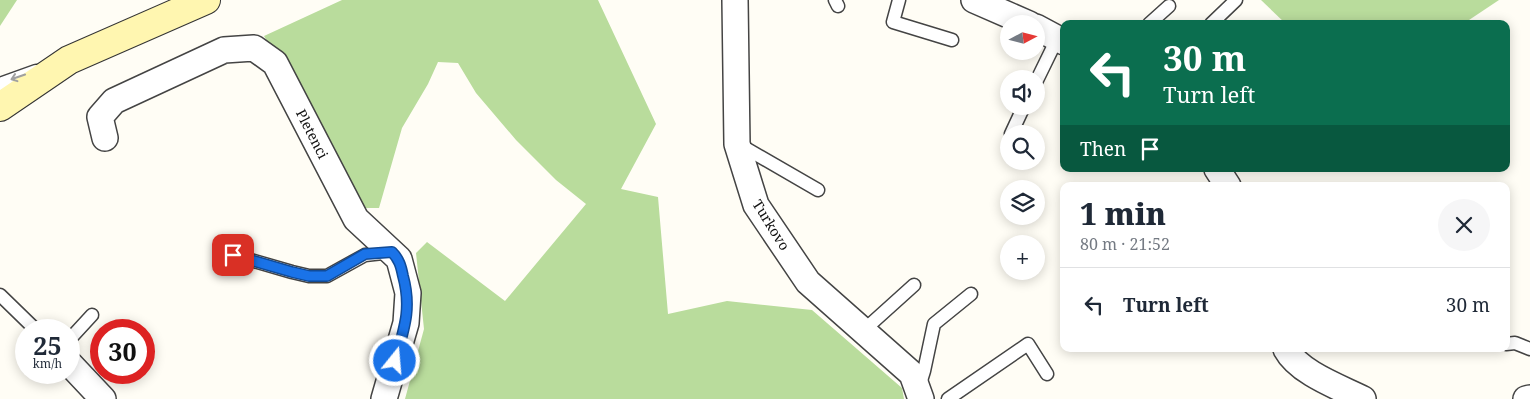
<!DOCTYPE html>
<meta charset="utf-8">
<style>
:root{--surface:#fff;--page:#f6f6f7;--text:#1f2937;--muted:#747a83;--line:#e0e1e3}
body{margin:0;font-family:"Noto Serif",serif;background:var(--page);color:var(--text);height:100vh;display:flex;flex-direction:column;font-size:19px;white-space:nowrap}
*{box-sizing:border-box;margin:0}
p{font-size:16px;color:var(--muted)}
.icon{flex:none;width:28px;height:28px;fill:none;stroke:currentColor;stroke-width:2;stroke-linecap:round;stroke-linejoin:round}
.map{position:relative;flex:1;overflow:hidden}
.drawer{position:absolute;left:1060px;top:182px;width:450px;height:170px;display:flex;flex-direction:column;background:var(--surface);border-radius:10px;box-shadow:0 2px 12px #0003}
.drawer>*{flex:none}
.hud{position:absolute;left:1060px;top:20px;width:450px;height:152px;border-radius:10px;box-shadow:0 2px 12px #0003;background:#0b6e4f;color:#fff;overflow:hidden}
.needle{width:32px;rotate:83deg}
.controls{position:absolute;left:1000px;top:15px;display:grid;gap:10px}
.controls a{display:grid;place-items:center;width:45px;height:45px;border-radius:50%;background:var(--surface);box-shadow:0 2px 12px #0003;font-size:25px}
.speed{position:absolute;left:15px;top:319px;display:flex;gap:10px;font-size:25px;font-weight:700;text-align:center}
.speed>*{display:grid;place-content:center;width:65px;height:65px;border-radius:50%;background:var(--surface);box-shadow:0 2px 12px #0003;line-height:1}
.speed small{font-size:12px;font-weight:400}
.speed .limit{border:8px solid #d22;background:#fff;color:#111}
.pin{position:absolute;display:grid;place-items:center;width:42px;height:42px;color:#fff;margin:-21px;border-radius:10px;box-shadow:0 2px 8px #0006}
.me{position:absolute;width:55px;margin:-28px;rotate:17deg;stroke-linejoin:round;filter:drop-shadow(0 0 4px #0008)}
.turn{display:flex;align-items:center;gap:18px;height:105px;padding:0 20px;font-size:22px}
.turn .icon{width:65px;height:65px;stroke-width:2.5}
.turn b{display:block;font-size:35px;line-height:42px}
.then{display:flex;align-items:center;height:48px;padding:0 20px;background:#0003;gap:10px;font-size:19px}
.round{display:grid;place-items:center;flex:none;width:52px;height:52px;border-radius:26px;background:var(--page)}
.head{display:flex;align-items:center;justify-content:space-between;height:85px;padding:0 20px}
h1{font-size:30px;font-weight:800;line-height:38px}
ul{padding:0;list-style:none}
li{display:flex;align-items:center;gap:15px;height:75px;padding:0 20px;border-top:1px solid var(--line)}
li div{flex:1}
li b{display:block;font-size:19px}
li em{font-style:normal}
.map>svg:first-child{display:block}
.forest{fill:#b9dc9c}
.lines{fill:none;stroke-linecap:round;stroke-linejoin:round}
.lane-casing{stroke:#444;stroke-width:15}
.street-casing{stroke:#444;stroke-width:28}
.secondary-casing{stroke:#333;stroke-width:30}
.lane{stroke:#fff;stroke-width:12}
.street{stroke:#fff;stroke-width:25}
.secondary{stroke:#fff6b0;stroke-width:28}
.oneway{stroke:#a0a0a0}
.route-casing{stroke:#114b97;stroke-width:12}
.route{stroke:#1a73e8;stroke-width:9}
.labels{text-anchor:middle;stroke-width:5;stroke-linejoin:round;paint-order:stroke}
.street-label{font-size:14px;fill:#111;stroke:#fff}
</style>
<div class="map">
<svg width="1530" height="399" viewBox="0 0 1530 399">
<rect width="100%" height="100%" fill="#fffdf5"/>
<!-- forest -->
<g class="forest">
<path d="M0 0H17L0 26Z"/>
<path d="M342 0H598L656 124 621 189 658 197 668 314 727 301 812 310 902 388 904 399H405L424 329 416 253 427 242 505 301 586 204 556 180 516 140 476 93 458 63 438 62 428 84 402 128 379 208H363L264 36Z"/>
<path d="M1261 0H1499L1463 24H1286Z"/>
</g>
<g class="lines">
<!-- lane casing -->
<g class="lane-casing">
<g id="lane">
<path d="M835 0 838 6"/>
<path d="M899 0 893 22 952 40"/>
<path d="M1149 24 1169 6"/>
<path d="M1211 24 1236 0"/>
<path d="M1036 82 1057 39"/>
<path d="M0 84 36 71"/>
<path d="M1011 134 1024 106"/>
<path d="M740 145 818 190"/>
<path d="M233 255 292 272 309 276H327L365 255 392 252"/>
<path d="M0 295 36 330"/>
<path d="M863 331 914 285"/>
<path d="M69 340 92 315"/>
<path d="M1506 344 1515 343 1530 349"/>
<path d="M919 387 924 371 934 324 971 294"/>
<path d="M948 399 1028 344 1047 374"/>
</g>
</g>
<!-- street casing -->
<g class="street-casing">
<g id="street">
<path d="M735 0 737 144 756 205 808 282 912 374 921 399"/>
<path d="M974 0 1029 24"/>
<path d="M1036 27 1064 42"/>
<path d="M105 138 100 117 114 101 224 50 254 48 275 63 356 219 399 259 408 293 406 323 384 399"/>
<path d="M1217 169 1228 186"/>
<path d="M1286 349C1299 373 1339 387 1363 399"/>
<path d="M69 363 103 399"/>
<path d="M1526 399 1530 398"/>
</g>
</g>
<!-- secondary casing -->
<g class="secondary-casing">
<path id="secondary" d="M0 107 69 60 206 0"/>
</g>
<!-- lane -->
<use href="#lane" class="lane"/>
<!-- street -->
<use href="#street" class="street"/>
<!-- secondary -->
<use href="#secondary" class="secondary"/>
</g>
<!-- one-way arrows -->
<defs><path id="oneway-shaft" d="M-6 0H5M1.5-3L5.5 0L1.5 3" fill="none" stroke-width="1.6" stroke-linecap="round" stroke-linejoin="round" transform="scale(1.25)"/></defs>
<use class="oneway" href="#oneway-shaft" transform="translate(18 77) rotate(161)"/>
<g class="lines">
<!-- route casing -->
<g class="route-casing">
<path id="route" d="M233 255 292 272 309 276H327L365 254 392 252C399 259 401 266 403 276 412 309 404 329 395 361"/>
</g>
<!-- route -->
<use href="#route" class="route"/>
</g>
<g class="labels">
<!-- street labels -->
<g class="street-label">
<text transform="translate(312 134) rotate(63)" y="5">Pletenci</text>
<text transform="translate(771 225) rotate(58)" y="5">Turkovo</text>
</g>
</g>
</svg>
<div class="controls">
<a><svg class="needle" viewBox="-14 -14 28 28"><path d="M0-13l5 13h-10z" fill="#e53935"/><path d="M0 13l5-13h-10z" fill="#747a83"/></svg></a>
<a><svg class="icon" aria-label="sound" viewBox="0 0 24 24"><path d="M4 9h4l5-4v14l-5-4H4zM17 9q2 3 0 6"/></svg></a>
<a><svg class="icon" aria-label="search" viewBox="0 0 24 24"><circle cx="10" cy="10" r="6"/><path d="M15 15l6 6"/></svg></a>
<a><svg class="icon" aria-label="layers" viewBox="0 0 24 24"><path d="M12 4l9 5-9 5-9-5zM3 14l9 5 9-5"/></svg></a>
<a>+</a>
</div>
<div class="speed"><div>25<small>km/h</small></div><div class="limit">30</div></div>
<div class="pin" style="left:233px;top:255px;background:#d93025"><svg class="icon" aria-label="arrive" viewBox="0 0 24 24"><path d="M6 21V4h12l-3 4 3 4H6"/></svg></div>
<svg class="me" style="left:395px;top:361px" viewBox="-20 -20 40 40"><circle r="17" fill="#1a73e8" stroke="#fff" stroke-width="3"/><path d="M0-11L8 9 0 5-8 9z" fill="#fff"/></svg>
<div class="hud">
<div class="turn"><svg class="icon" aria-label="left" viewBox="0 0 24 24"><path d="M17 20v-9H6M10 6l-5 5 5 5"/></svg><div><b>30 m</b>Turn left</div></div>
<div class="then">Then<svg class="icon" aria-label="arrive" viewBox="0 0 24 24"><path d="M6 21V4h12l-3 4 3 4H6"/></svg></div>
</div>
<section class="drawer">
<div class="head"><div><h1>1 min</h1><p>80 m · 21:52</p></div><a class="round"><svg class="icon" aria-label="close" viewBox="0 0 24 24"><path d="M6 6l12 12M18 6L6 18"/></svg></a></div>
<ul>
<li><svg class="icon" aria-label="left" viewBox="0 0 24 24"><path d="M17 20v-9H6M10 6l-5 5 5 5"/></svg><div><b>Turn left</b></div><em>30 m</em></li>
</ul>
</section>
</div>
